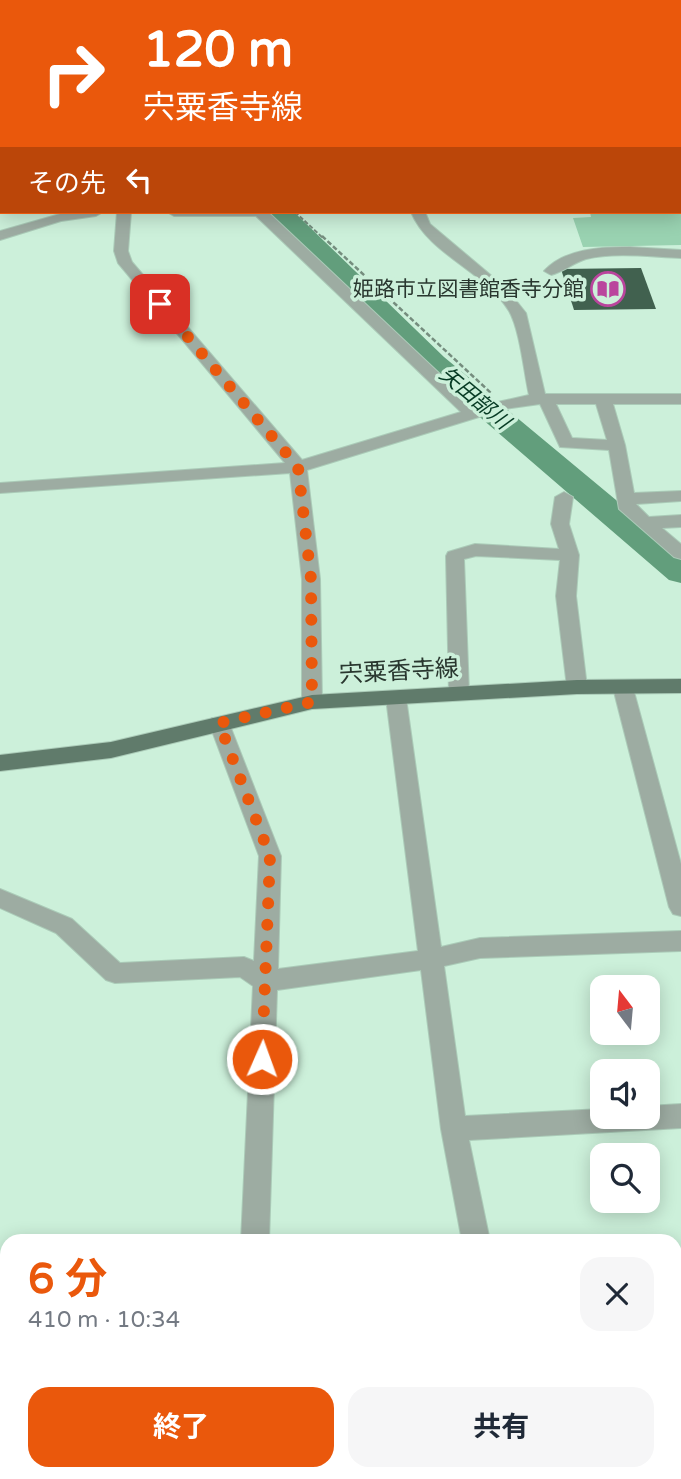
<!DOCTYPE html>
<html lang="ja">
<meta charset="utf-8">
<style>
:root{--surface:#fff;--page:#f6f6f7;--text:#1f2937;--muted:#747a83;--accent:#ea580c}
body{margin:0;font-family:"Varela Round","Noto Sans JP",sans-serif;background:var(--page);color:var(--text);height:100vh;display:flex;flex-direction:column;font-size:26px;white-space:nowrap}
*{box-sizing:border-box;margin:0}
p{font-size:23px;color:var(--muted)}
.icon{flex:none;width:38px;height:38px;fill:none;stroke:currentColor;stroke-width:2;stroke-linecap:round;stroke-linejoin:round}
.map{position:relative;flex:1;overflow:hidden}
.side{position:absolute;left:0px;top:1234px;width:682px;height:247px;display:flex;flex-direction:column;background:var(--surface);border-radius:21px 21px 0 0;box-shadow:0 4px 18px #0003}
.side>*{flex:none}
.banner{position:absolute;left:0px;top:0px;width:682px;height:214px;box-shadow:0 4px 18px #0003;background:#ea580c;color:#fff;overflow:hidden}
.needle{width:46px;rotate:344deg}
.tools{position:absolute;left:590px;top:975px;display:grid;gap:14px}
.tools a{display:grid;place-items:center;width:70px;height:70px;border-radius:14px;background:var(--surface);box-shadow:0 4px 18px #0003;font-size:35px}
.pin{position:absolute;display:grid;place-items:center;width:60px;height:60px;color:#fff;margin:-30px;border-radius:14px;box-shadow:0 4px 10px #0006}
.me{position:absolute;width:77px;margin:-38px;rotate:2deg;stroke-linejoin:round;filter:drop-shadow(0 0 5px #0008)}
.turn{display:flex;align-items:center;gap:24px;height:147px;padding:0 28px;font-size:32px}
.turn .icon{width:91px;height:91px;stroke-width:2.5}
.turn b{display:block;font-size:49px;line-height:60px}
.then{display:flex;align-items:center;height:66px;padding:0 28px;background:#0003;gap:14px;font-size:26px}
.round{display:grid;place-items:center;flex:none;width:74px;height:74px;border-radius:21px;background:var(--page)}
.overview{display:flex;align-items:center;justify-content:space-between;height:119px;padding:0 28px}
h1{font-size:42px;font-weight:700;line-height:52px;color:var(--accent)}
.button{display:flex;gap:14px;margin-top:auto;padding:14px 28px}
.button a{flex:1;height:80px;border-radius:21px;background:var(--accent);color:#fff;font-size:28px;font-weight:700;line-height:80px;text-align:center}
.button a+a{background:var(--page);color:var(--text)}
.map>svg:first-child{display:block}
.green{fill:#99d2b1}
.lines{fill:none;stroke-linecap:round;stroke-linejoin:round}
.river{fill:#629e7c;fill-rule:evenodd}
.building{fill:#41614f}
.minor-casing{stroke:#abcbb8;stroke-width:2}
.major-casing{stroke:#abcbb8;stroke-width:2}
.path-far1{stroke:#758d7e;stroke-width:2;stroke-dasharray:4.5 2;stroke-linecap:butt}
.path{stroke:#758d7e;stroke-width:2.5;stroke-dasharray:5 2.5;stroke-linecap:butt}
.minor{fill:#9daca2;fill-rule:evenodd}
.major{fill:#607b6b;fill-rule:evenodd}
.route{stroke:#ea580c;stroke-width:12;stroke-dasharray:0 21.6}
.labels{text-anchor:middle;stroke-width:7;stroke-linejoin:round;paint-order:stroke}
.far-poi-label{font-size:21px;fill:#29372f;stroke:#ccf0da;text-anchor:end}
.far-water-label{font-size:21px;font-style:italic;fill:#073b24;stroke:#ccf0da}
.street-label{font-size:24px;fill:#29372f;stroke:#ccf0da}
</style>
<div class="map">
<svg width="681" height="1479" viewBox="0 0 681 1479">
<rect width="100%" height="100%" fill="#ccf0da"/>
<!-- green -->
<path class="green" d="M681 211V245L583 247 573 218 591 217 590 212Z"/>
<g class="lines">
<!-- river -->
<g class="river">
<path d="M128 0H150L151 2H129Z"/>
<path d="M268 212H294L444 357 681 554V583L669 580 424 369Z"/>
</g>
</g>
<!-- building -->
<path class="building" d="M641 268 656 309 574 310 561 269Z"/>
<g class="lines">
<!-- minor casing -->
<g class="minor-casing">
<g id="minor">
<path d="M66 0H80L65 2Z"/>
<path d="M149 0H161L162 2H150Z"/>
<path d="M223 0H233L234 2H223Z"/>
<path d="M307 0H317L306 2Z"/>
<path d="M475 0H527L528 2H474Z"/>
<path d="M625 0H635L636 2H625Z"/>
<path d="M2 78V87L0 88V79Z"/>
<rect x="0" y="110" width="2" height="8"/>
<path d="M67 212H103L96 216 61 221 0 240V231Z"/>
<path d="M117 212H131L128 251 132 262 302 460 461 412 256 216H174L167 212H268L475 407 529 395C524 373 520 330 509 311 485 271 429 255 411 212H425L430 224 506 288 526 313 545 394H681V404H613L625 445 634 493 681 491V501L636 504 649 517 681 515V527L662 528 681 544V559L674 557 619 509 609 450 560 447 540 404 505 409 307 470 320 579 322 702 319 707H305L302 702V579L290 473 0 493V483L285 463 118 263 114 251ZM556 404H596L607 440 572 438Z"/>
<path d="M630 247 681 250V258C650 257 617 252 586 259 573 263 563 272 551 275L544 271C565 248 602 247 630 247Z"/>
<path d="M564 492 573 497 569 524 579 555 576 596 587 687 577 694 567 687 556 596 560 560 476 556 464 559 469 693 466 698H452L449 693 446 556 448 552 475 544 559 549 551 524 555 497Z"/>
<path d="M623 681 633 688 681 864V916L673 914 669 907 613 688Z"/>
<path d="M396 691 406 698 441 947 480 938 681 931V951L480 958 444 966 465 1116 602 1109V1116H648V1106L681 1104V1128L469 1140 490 1241H462L441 1129 421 970 277 990 269 1241H241L253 986 240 977 115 983 106 980 56 933 0 908V889L72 919 120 963 244 957 254 961 259 856 209 723 212 718H226L229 723 281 856 278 969 418 951 386 698Z"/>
<rect x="676" y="1345" width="5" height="30"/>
<rect x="0" y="1394" width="7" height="30"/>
<path d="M235 1474H266L267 1479H235Z"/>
</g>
</g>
<!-- major casing -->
<g class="major-casing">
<g id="major">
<rect x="0" y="5" width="2" height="6"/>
<path d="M681 679V693L577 694 312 709 111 758 0 771V755L111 742 312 695 577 680Z"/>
</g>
</g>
<!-- path-far1 -->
<path class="path-far1" d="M295 212 323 238"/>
<!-- path -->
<path class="path" d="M322 236 491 393"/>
<!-- minor -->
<use href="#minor" class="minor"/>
<!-- major -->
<use href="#major" class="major"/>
</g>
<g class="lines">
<!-- route -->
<path class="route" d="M160 304 298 467 311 579 312 702 219 723 270 856 262 1059"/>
</g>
<!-- icons -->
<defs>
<g id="library-ring" transform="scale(1.75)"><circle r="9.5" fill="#ccf0da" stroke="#ba459d" stroke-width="1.5"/><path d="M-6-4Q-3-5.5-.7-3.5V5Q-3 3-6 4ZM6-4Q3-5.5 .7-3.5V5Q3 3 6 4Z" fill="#ba459d"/></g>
</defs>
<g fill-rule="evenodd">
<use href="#library-ring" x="608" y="289"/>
</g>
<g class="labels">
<!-- far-poi labels -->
<g class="far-poi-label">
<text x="584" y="296">姫路市立図書館香寺分館</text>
</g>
<!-- far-water labels -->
<g class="far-water-label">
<text transform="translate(475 398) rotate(40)" y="7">矢田部川</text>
</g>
<!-- street labels -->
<g class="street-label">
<text transform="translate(399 671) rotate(-3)" y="8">宍粟香寺線</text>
</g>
</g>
</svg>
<div class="tools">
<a><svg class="needle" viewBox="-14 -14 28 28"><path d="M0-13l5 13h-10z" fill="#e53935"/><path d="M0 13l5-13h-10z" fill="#747a83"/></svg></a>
<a><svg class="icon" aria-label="sound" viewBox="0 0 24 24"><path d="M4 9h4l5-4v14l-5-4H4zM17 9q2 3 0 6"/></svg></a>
<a><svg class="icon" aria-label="search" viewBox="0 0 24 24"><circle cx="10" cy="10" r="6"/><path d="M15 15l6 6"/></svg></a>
</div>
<div class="pin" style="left:160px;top:304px;background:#d93025"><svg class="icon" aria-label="arrive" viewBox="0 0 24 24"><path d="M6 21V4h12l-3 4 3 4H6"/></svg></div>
<svg class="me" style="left:262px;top:1059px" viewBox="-20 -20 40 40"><circle r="17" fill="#ea580c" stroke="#fff" stroke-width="3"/><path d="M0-11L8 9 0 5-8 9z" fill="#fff"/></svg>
<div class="banner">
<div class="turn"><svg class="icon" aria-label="right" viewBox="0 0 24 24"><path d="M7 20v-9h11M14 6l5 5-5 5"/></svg><div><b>120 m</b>宍粟香寺線</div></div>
<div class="then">その先<svg class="icon" aria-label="left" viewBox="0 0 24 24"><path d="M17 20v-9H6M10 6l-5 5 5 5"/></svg></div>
</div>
<section class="side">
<div class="overview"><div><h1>6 分</h1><p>410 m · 10:34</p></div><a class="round"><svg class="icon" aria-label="close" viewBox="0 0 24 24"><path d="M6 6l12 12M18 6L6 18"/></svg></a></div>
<div class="button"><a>終了</a><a>共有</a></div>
</section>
</div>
